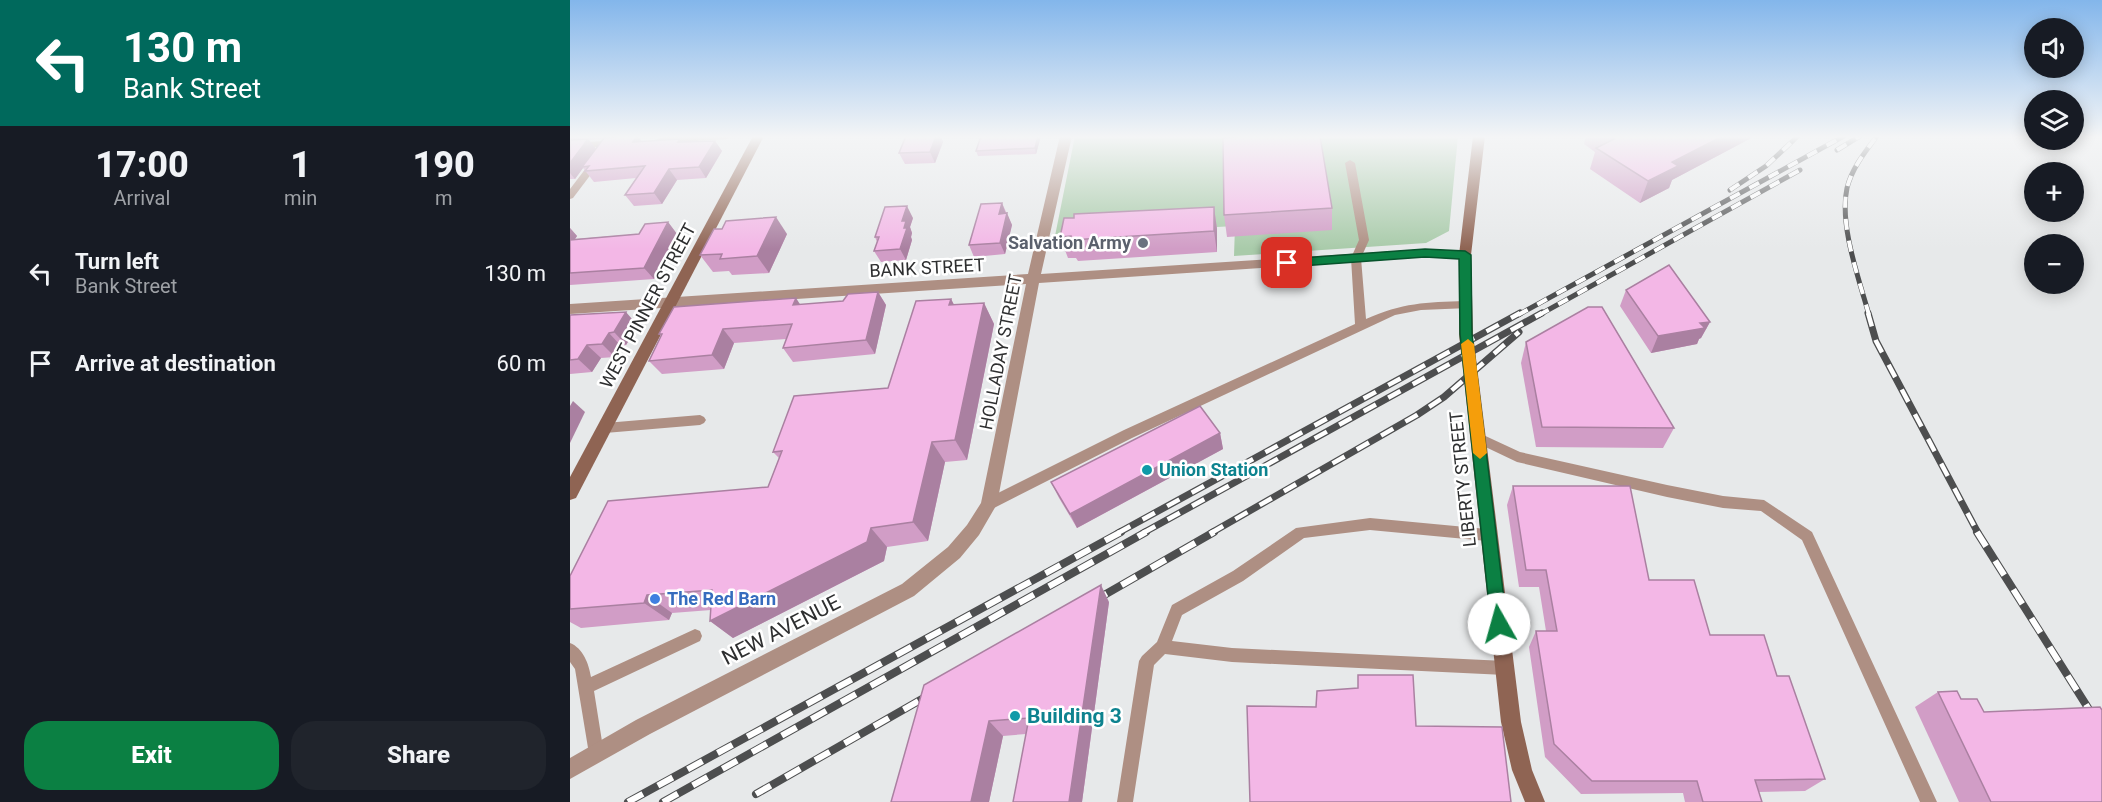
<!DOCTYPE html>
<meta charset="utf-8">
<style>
:root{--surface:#171b24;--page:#20242c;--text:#f1f3f6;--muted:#9ea1a6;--accent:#0b8043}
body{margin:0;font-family:Roboto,sans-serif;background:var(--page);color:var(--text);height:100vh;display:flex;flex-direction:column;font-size:22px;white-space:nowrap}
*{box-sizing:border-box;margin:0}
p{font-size:20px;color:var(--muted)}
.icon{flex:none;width:33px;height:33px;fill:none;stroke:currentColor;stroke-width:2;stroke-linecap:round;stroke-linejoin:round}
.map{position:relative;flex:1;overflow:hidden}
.details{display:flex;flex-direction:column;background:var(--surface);width:570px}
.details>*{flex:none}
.banner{background:#00695c;color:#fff;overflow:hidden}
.controls{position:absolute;left:1454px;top:18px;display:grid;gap:12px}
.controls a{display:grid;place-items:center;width:60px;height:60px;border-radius:50%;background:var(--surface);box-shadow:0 3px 15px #0003;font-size:30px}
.pin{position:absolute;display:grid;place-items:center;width:51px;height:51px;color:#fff;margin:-26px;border-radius:12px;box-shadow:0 3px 9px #0006}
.me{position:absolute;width:66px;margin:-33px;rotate:353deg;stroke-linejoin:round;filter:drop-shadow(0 0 4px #0008)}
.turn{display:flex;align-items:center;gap:21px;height:126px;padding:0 24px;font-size:27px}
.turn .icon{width:78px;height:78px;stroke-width:2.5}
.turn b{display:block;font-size:42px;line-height:51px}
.eta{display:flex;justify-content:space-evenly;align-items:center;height:102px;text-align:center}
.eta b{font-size:36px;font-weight:800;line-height:42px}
.cta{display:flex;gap:12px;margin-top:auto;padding:12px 24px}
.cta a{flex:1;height:69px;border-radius:24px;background:var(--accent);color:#fff;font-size:24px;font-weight:800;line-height:69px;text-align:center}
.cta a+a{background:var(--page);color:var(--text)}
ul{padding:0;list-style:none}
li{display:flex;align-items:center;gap:18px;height:90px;padding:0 24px}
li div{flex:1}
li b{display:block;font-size:22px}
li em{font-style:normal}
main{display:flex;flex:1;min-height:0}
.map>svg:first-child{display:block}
.green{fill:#a9cbaa}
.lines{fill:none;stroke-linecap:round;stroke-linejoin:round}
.lane{fill:#ae8f83;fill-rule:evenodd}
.street{fill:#ae8f83;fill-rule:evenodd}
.secondary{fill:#8f6453;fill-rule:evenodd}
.rail-far2-casing{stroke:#4d4e4f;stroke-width:5}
.rail-far1-casing{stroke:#4d4e4f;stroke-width:7}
.rail-casing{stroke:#4d4e4f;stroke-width:8}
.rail-far2{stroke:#fff;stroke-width:4;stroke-dasharray:11;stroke-linecap:butt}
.rail-far1{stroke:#fff;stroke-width:4.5;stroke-dasharray:14;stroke-linecap:butt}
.rail{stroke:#fff;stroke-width:6;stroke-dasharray:17;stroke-linecap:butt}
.wall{fill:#d19dc6;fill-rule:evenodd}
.shaded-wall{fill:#aa80a1}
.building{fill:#f3b7e6;stroke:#aa80a1;stroke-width:1.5}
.route{fill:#0b8043;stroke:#07532c;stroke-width:1.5}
.slow{fill:#f59e0b}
.worship-dot{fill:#6b7280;stroke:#fff;stroke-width:2}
.culture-dot{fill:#0f9aa8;stroke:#fff;stroke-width:2}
.shop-dot{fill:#3f7fe0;stroke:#fff;stroke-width:2}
.labels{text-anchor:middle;stroke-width:5;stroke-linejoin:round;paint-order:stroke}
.worship-label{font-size:18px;font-weight:bold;fill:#5b616d;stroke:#fff;text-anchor:end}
.street-label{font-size:18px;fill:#2e2f30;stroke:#fff}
.culture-label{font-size:18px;font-weight:bold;fill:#0d838f;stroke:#fff;text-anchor:start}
.shop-label{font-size:18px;font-weight:bold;fill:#366cbe;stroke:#fff;text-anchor:start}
.near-street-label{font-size:21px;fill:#2e2f30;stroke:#fff}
.near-culture-label{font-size:21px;font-weight:bold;fill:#0d838f;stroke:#fff;text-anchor:start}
</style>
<main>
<section class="details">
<div class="banner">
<div class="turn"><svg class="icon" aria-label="left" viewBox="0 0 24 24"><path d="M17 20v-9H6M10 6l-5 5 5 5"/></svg><div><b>130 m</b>Bank Street</div></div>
</div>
<div class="eta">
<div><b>17:00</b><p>Arrival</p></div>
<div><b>1</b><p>min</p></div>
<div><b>190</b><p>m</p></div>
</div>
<ul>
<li><svg class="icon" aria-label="left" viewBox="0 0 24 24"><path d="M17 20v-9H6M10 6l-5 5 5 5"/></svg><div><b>Turn left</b><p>Bank Street</p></div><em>130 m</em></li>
<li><svg class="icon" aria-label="arrive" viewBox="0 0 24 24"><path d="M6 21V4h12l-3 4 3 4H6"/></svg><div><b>Arrive at destination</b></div><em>60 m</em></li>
</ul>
<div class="cta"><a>Exit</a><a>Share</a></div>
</section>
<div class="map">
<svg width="1532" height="802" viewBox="0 0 1532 802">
<rect width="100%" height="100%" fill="#e7e9ea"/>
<!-- green -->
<path class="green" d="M505 136H888L879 231 856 243 664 256 665 226 485 236Z"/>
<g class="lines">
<!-- lane -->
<g class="lane">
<path d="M26 158 31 161 3 198 0 199V189L23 159Z"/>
<path d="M780 160 785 163 799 240 791 258 796 319C832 303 856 302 895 301L899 302 900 305 899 308 851 310 825 315 562 438 424 508 419 510 414 508 412 504 414 500 554 430 785 324 781 258 789 240 775 163Z"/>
<path d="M130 415 134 417 136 420 134 423 130 425 35 433 31 431 29 428 31 425 35 423Z"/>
<path d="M909 433 950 452 1097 485 1153 496 1194 500 1242 532 1367 802H1350L1232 540 1191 511 1153 508 1097 497 947 462 905 442 903 438 905 434Z"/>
<path d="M800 518 917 529 922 531 924 535 922 539 917 541 800 530 734 538 673 581 612 615 602 641 662 648 935 661 940 663 943 668 940 673 935 675 662 662 595 654 584 665 563 802H547L569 661 572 656 587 642 602 605 663 571 726 528Z"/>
<path d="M125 629 130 631 132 636 130 641 24 691 34 754 32 760 26 762 20 760 5 669 0 662V643C13 648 19 664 21 677Z"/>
</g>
<!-- street -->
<g class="street">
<path d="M96 136H162L157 139 91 143 85 140Z"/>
<path d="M490 136H502L471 274 855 249 895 251 901 255 895 259 855 257 469 283 427 504 409 535 390 558 344 596 80 734 0 779V758L66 720 332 584 378 547 397 525 411 503 456 284 0 314V304L458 274Z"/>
<path d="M49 140 53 141V145L0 149V143Z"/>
</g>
<!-- secondary -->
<g class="secondary">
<path d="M183 136H194L6 498 0 500V477Z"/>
<path d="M903 136H915L901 255 903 334 951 722 962 770 975 802H955L942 770 931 722 889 334V255Z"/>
</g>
<!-- rail-far2 casing -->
<g class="rail-far2-casing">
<g id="rail-far2">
<path d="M1267 150 1290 136"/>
<path d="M1160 190 1196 166 1228 136"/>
<path d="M948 315 1274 136"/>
<path d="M969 315 1230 170"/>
<path d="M1299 315C1289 279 1269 225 1277 188 1282 168 1295 152 1307 136"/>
</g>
</g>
<!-- rail-far1 casing -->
<g class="rail-far1-casing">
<g id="rail-far1">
<path d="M1298 313 1306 341 1408 533"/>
<path d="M548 533 950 313"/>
<path d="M573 533 972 313"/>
<path d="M641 533 847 415 874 397 949 332"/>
</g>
</g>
<!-- rail casing -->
<g class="rail-casing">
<g id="rail">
<path d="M1407 532 1532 730"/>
<path d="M522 602 644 532"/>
<path d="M186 794 366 691"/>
<path d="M58 802 551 532"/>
<path d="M93 802 576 532"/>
</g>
</g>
<!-- rail-far2 -->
<use href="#rail-far2" class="rail-far2"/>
<!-- rail-far1 -->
<use href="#rail-far1" class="rail-far1"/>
<!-- rail -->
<use href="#rail" class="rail"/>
</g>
<!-- wall -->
<g class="wall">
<path d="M0 136H68L71 141 113 142 145 141 152 151 136 178 107 180 92 204 64 206 55 195 66 178 24 182 13 168 5 179H0ZM34 139 26 149 19 140Z"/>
<path d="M471 136 466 154 408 156 406 151Z"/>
<path d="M1016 136H1185L1102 180 1099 188 1070 203 1020 169 1025 152 1014 144Z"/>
<path d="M373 142 365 163 335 164 329 153Z"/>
<path d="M432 203 442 225 435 254 404 257 399 245Z"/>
<path d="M644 207 647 229V252L508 261 506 258H498L490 237 504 218Z"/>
<path d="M762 208V230L657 237 654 215Z"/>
<path d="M343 218 340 227 342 233 341 237 342 240 336 260 311 262 304 251 307 242 305 237Z"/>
<path d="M98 222 107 234 84 279 0 285V228L7 236 5 239 69 234Z"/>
<path d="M217 234 199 273 162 275 159 271 143 272 130 255Z"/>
<path d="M1056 290 1140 322 1131 338 1129 339 1127 344 1081 353 1050 306Z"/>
<path d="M308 292 316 305 305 354 223 362 213 348 216 339 164 343 154 369 92 374 79 361 91 336 89 334 230 305 273 301Z"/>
<path d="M381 299 384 305 414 303 424 324 397 460 375 462 358 541 317 547 314 561 163 638 140 621 141 610 102 613 99 620 11 628 0 622V576L198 487 209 458 203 452 318 388Z"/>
<path d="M0 315 68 326 56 345 51 346 45 357 31 358 22 372 0 374Z"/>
<path d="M956 342 1104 428 1093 448 966 447 951 363Z"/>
<path d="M650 433 653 449 507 528 489 498 481 482Z"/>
<path d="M943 486 1079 580 1140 635 1207 676 1255 779 1235 791 1189 792 1192 802H1115L1113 793 1011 794 975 757 959 647 966 631H976L969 587H949L937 505Z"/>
<path d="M539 602 512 802H443L456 734 433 736 419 802H321Z"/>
<path d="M1368 692 1391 699 1414 712 1532 802H1389L1345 707Z"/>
</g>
<!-- shaded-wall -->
<g class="shaded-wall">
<path d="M67 136H68L75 146 63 142Z"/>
<path d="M366 136H371L373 142 365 163 360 152Z"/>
<path d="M468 136H471L466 154 465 148Z"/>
<path d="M1153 136H1185L1102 180 1099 188 1070 203 1078 181 1102 162Z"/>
<path d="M18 139 27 150 12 167 13 168 5 179 0 173V163Z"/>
<path d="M145 141 152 151 136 178 129 167Z"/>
<path d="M99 169 107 180 92 204 84 193Z"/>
<path d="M432 203 436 214H429Z"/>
<path d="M337 206 343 218 340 227 342 233 341 237 342 240 336 260 330 249 332 221Z"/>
<path d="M644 207 647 229V252L644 231Z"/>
<path d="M437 213 442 225 435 254 430 243Z"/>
<path d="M206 217 217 234 199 273 187 256Z"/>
<path d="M98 222 107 234 84 279 74 268Z"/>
<path d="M0 228 7 236 0 247Z"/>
<path d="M308 292 316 305 305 354 296 340Z"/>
<path d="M226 298 235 312 223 305Z"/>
<path d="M381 299 392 320 379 305Z"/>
<path d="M414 303 424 324 397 460 385 440Z"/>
<path d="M56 312 68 326 56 345 44 332Z"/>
<path d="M1140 322 1131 338 1129 339 1127 344 1081 353 1088 336 1130 323Z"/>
<path d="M153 329 164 343 154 369 142 355Z"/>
<path d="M39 333 51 346 45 357 32 344Z"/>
<path d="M17 345 31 358 22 372 8 359Z"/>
<path d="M3 401 15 412 0 443V406Z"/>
<path d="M650 433 653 449 507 528 500 514Z"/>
<path d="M362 442 375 462 358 541 343 522Z"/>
<path d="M301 528 317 547 314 561 163 638 140 621Z"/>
<path d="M531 585 539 602 512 802H499Z"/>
<path d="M77 595 102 613 99 620 74 603Z"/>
<path d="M419 721 433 736 419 802H401Z"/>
</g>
<!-- building -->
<g class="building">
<path d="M57 136H67L63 142 110 139 108 142 145 141 129 167 99 169 84 193 55 195 75 166 15 171 19 166 12 167 34 138Z"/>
<path d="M336 136H366L360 152 329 153Z"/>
<path d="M411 136H468L465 148 406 151Z"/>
<path d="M680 136H750L762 208 654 215 653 138Z"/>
<path d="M1040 136H1153L1102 162 1108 166 1078 181 1026 148 1044 139Z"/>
<path d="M18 139 0 163V140Z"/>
<path d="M432 203 429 214 437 213 430 243 399 245 411 204Z"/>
<path d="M337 206 332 221H336L334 228H337L330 249 304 251 309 237H305L315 207Z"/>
<path d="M644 207V231L501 240V236L490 237 494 218H504V214Z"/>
<path d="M206 217 187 256 150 259 152 254 130 255 144 229H152L156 221Z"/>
<path d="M98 222 74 268 0 273V240L69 234 75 224Z"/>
<path d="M1099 265 1140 322 1130 323 1135 328 1088 336 1056 290Z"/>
<path d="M308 292 296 340 213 348 222 324 153 329 142 355 79 361 92 334H89L104 307 226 298 223 305 273 301 278 294Z"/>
<path d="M381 299 379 305 414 303 385 440 362 442 343 522 301 528 297 542 140 621 142 590 77 595 74 603 0 609V576L38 501 198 487 212 451 203 452 224 396 318 388 346 301Z"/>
<path d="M1018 307H1032L1104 428 972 427 956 342Z"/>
<path d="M56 312 44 332 39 333 32 344 17 345 8 359 0 360V315Z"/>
<path d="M630 406 650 433 500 514 481 482Z"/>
<path d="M943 486H1060L1079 580H1124L1140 635H1194L1207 676H1219L1255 779 1185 780 1192 802H1133L1127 781H1022L984 744 966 631H987L976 570H956Z"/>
<path d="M531 585 499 802H443L459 718 419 721 401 802H321L354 685Z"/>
<path d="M788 675H843L846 726 932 727 941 802H680L677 706 746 707 747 691 788 688Z"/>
<path d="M1387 691 1391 699H1407L1414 712 1530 707 1532 710V802H1421L1368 692Z"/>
</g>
<!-- sky -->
<linearGradient id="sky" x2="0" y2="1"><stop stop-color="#83b6eb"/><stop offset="0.55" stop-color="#f4f5f6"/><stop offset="1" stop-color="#f4f5f6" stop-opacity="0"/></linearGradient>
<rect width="1532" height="249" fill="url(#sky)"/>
<!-- route -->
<path class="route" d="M855 249 895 251 901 255 902 334 937 624 935 629 929 632 923 629 921 624 890 334 889 259 855 257 717 267 711 263 717 259Z"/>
<!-- slow -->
<path class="slow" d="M898 339 904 344 917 453 910 459 903 453 891 344Z"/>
<!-- markers -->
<circle class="worship-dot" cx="573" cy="243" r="6"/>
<g class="culture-dot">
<circle cx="577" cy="470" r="6"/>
<circle cx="445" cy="716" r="6"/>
</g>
<circle class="shop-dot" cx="85" cy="599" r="6"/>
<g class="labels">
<!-- worship labels -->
<g class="worship-label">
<text x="561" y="249">Salvation Army</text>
</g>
<!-- street labels -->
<g class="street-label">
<text transform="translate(357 268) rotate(-3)" y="6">BANK STREET</text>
<text transform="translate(78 306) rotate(-62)" y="6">WEST PINNER STREET</text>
<text transform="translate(431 352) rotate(-79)" y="6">HOLLADAY STREET</text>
<text transform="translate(893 479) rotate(-96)" y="6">LIBERTY STREET</text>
</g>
<!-- culture labels -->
<g class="culture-label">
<text x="589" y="476">Union Station</text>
</g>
<!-- shop labels -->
<g class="shop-label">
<text x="97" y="605">The Red Barn</text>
</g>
<!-- near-street labels -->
<g class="near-street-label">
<text transform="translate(211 630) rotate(-27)" y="7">NEW AVENUE</text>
</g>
<!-- near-culture labels -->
<g class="near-culture-label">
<text x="457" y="723">Building 3</text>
</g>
</g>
</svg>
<div class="controls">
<a><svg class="icon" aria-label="sound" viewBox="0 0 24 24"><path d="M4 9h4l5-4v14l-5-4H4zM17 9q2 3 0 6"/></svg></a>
<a><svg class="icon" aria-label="layers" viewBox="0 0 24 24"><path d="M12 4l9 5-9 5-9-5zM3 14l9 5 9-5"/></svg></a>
<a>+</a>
<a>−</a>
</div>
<div class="pin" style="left:717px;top:263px;background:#d93025"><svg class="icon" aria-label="arrive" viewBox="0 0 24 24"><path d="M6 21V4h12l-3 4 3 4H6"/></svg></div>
<svg class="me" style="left:929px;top:624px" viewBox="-20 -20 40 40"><circle r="19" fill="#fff"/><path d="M0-13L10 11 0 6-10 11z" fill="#0b8043"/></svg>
</div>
</main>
